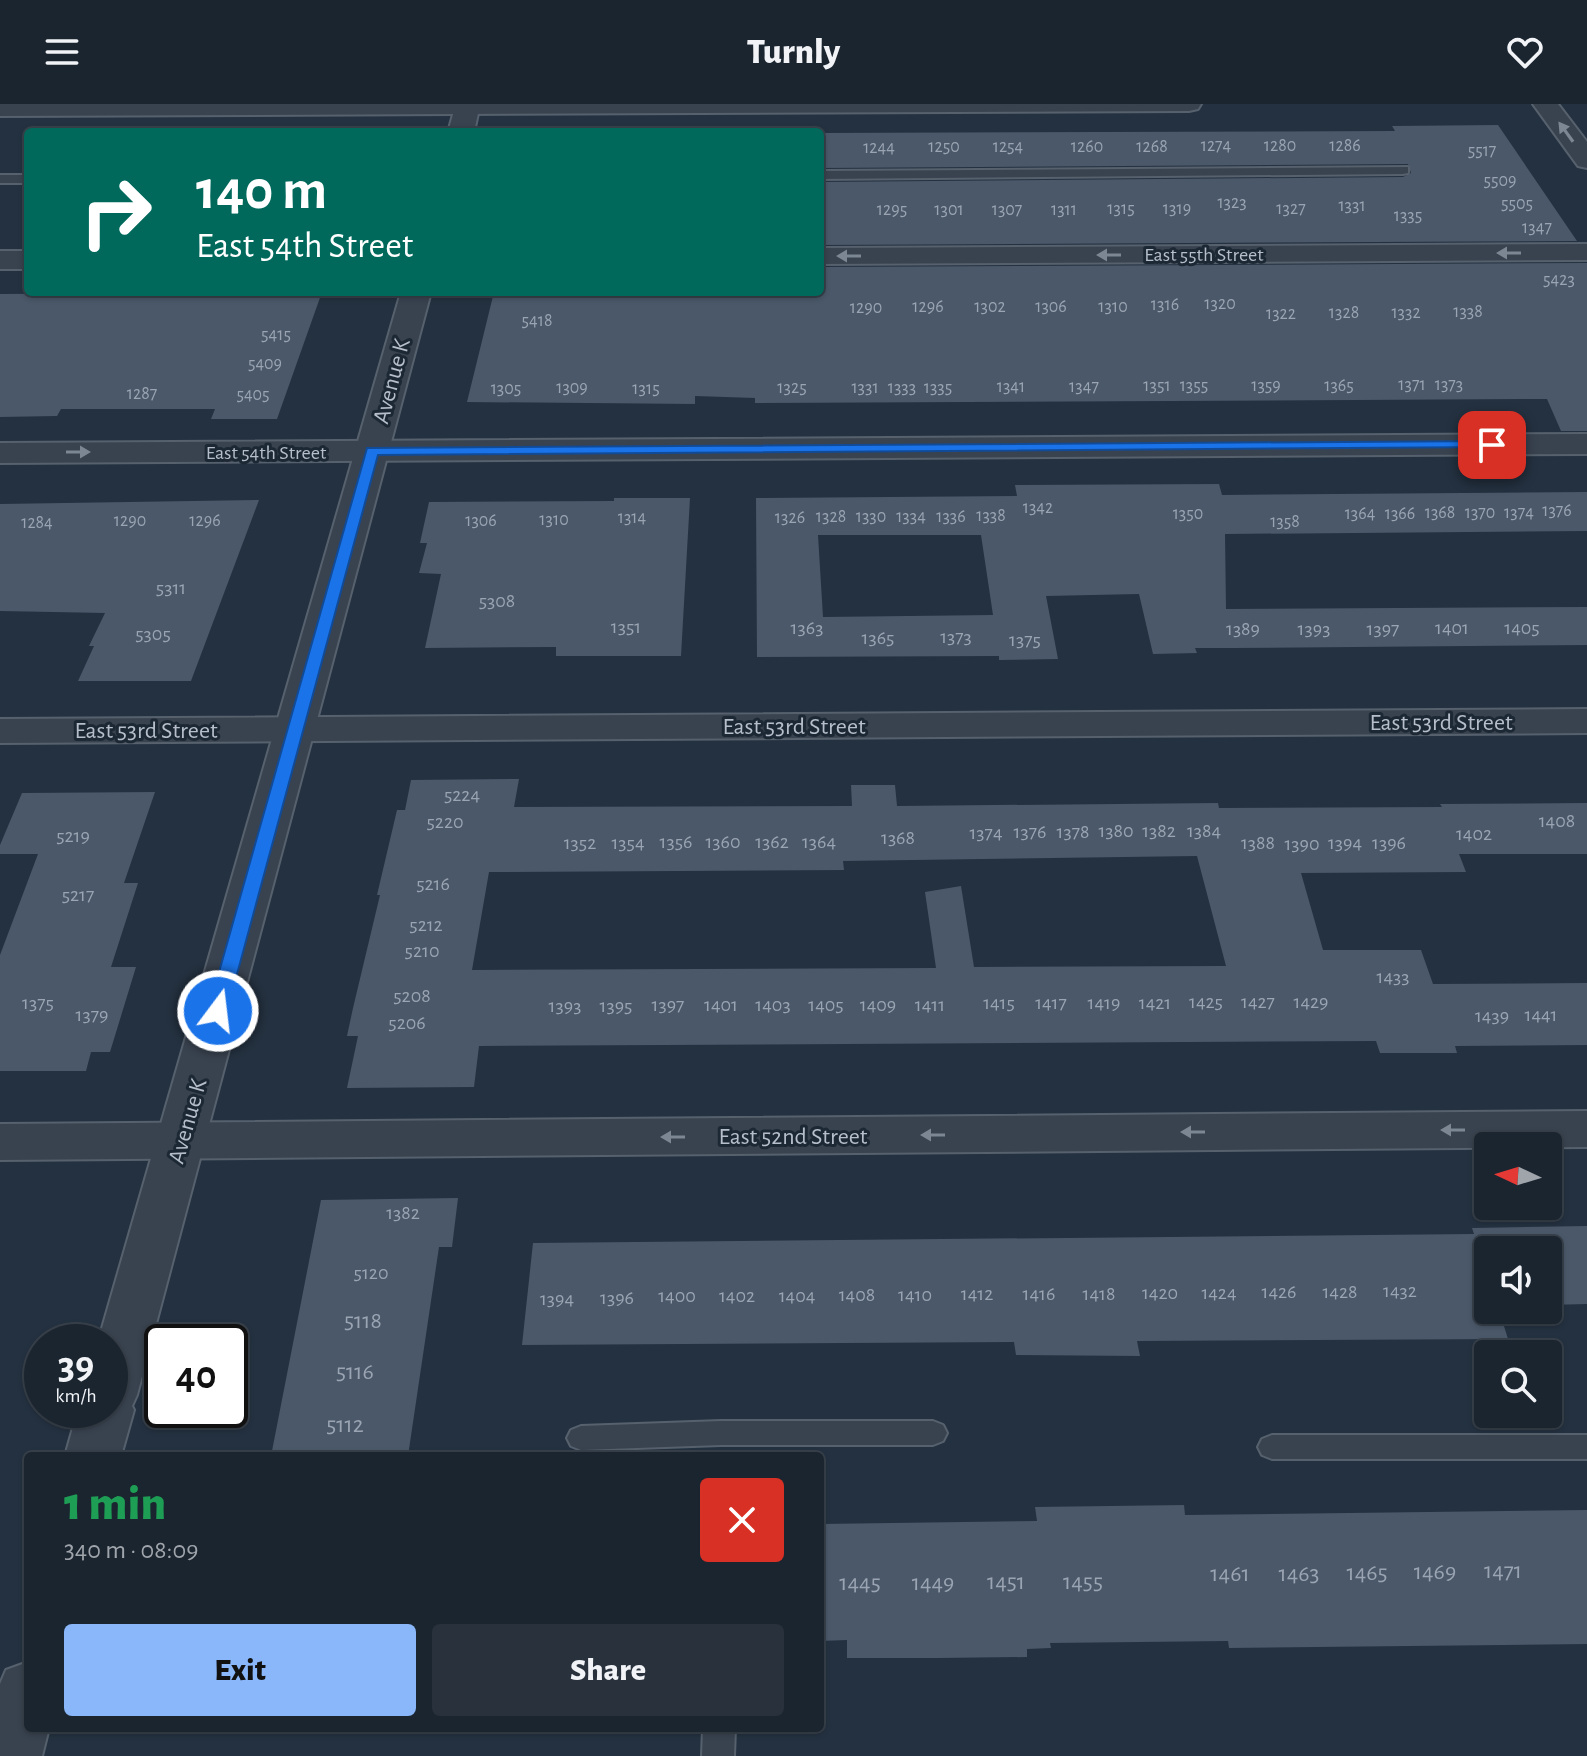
<!DOCTYPE html>
<meta charset="utf-8">
<style>
:root{--surface:#1b2530;--page:#28313c;--text:#f1f3f6;--muted:#a0a5ab;--line:#39424c;--accent:#8ab7fa}
body{margin:0;font-family:"Alegreya Sans",sans-serif;background:var(--page);color:var(--text);height:100vh;display:flex;flex-direction:column;font-size:30px;white-space:nowrap}
*{box-sizing:border-box;margin:0}
p{font-size:26px;color:var(--muted)}
.icon{flex:none;width:44px;height:44px;fill:none;stroke:currentColor;stroke-width:2;stroke-linecap:round;stroke-linejoin:round}
.map{position:relative;flex:1;overflow:hidden}
.drawer{position:absolute;left:24px;top:1348px;width:800px;height:280px;display:flex;flex-direction:column;background:var(--surface);border-radius:8px;box-shadow:0 2px 6px #0004,0 0 0 2px var(--line)}
.drawer>*{flex:none}
.top-card{position:absolute;left:24px;top:24px;width:800px;height:168px;border-radius:8px;box-shadow:0 2px 6px #0004,0 0 0 2px var(--line);background:#00695c;color:#fff;overflow:hidden}
.needle{width:52px;rotate:274deg}
.controls{position:absolute;left:1474px;top:1028px;display:grid;gap:16px}
.controls a{display:grid;place-items:center;width:88px;height:88px;border-radius:8px;background:var(--surface);box-shadow:0 2px 6px #0004,0 0 0 2px var(--line);font-size:40px}
.speed{position:absolute;left:24px;top:1220px;display:flex;gap:16px;font-size:40px;font-weight:700;text-align:center}
.speed>*{display:grid;place-content:center;width:104px;height:104px;border-radius:50%;background:var(--surface);box-shadow:0 2px 6px #0004,0 0 0 2px var(--line);line-height:1}
.speed small{font-size:20px;font-weight:400}
.speed .limit{border:4px solid #111;border-radius:12px;background:#fff;color:#111}
.pin{position:absolute;display:grid;place-items:center;width:68px;height:68px;color:#fff;margin:-34px;border-radius:16px;box-shadow:0 4px 12px #0006}
.me{position:absolute;width:88px;margin:-44px;rotate:15deg;stroke-linejoin:round;filter:drop-shadow(0 0 6px #0008)}
.turn{display:flex;align-items:center;gap:28px;height:168px;padding:0 40px;font-size:36px}
.turn .icon{width:104px;height:104px;stroke-width:2.5}
.turn b{display:block;font-size:56px;line-height:68px}
.round{display:grid;place-items:center;flex:none;width:84px;height:84px;border-radius:8px;background:var(--page)}
.overview{display:flex;align-items:center;justify-content:space-between;height:136px;padding:0 40px}
h1{font-size:48px;font-weight:800;line-height:60px;color:#1e9e55}
.cta{display:flex;gap:16px;margin-top:auto;padding:16px 40px}
.cta a{flex:1;height:92px;border-radius:8px;background:var(--accent);color:#111;font-size:32px;font-weight:800;line-height:92px;text-align:center}
.cta a+a{background:var(--page);color:var(--text)}
header{display:flex;justify-content:space-between;align-items:center;height:104px;padding:0 40px;background:var(--surface);font-size:36px;font-weight:800}
.map>svg:first-child{display:block}
.building{fill:#4a5869;fill-rule:evenodd}
.lines{fill:none;stroke-linecap:round;stroke-linejoin:round}
.service-casing{stroke:#56616d;stroke-width:4}
.minor-casing{stroke:#56616d;stroke-width:4}
.tertiary-casing{stroke:#56616d;stroke-width:4}
.service{fill:#394350;fill-rule:evenodd}
.minor{fill:#394350;fill-rule:evenodd}
.tertiary{fill:#394350;fill-rule:evenodd}
.oneway{fill:#7d8793}
.route{fill:#1a73e8;stroke:#114b97;stroke-width:2}
.labels{text-anchor:middle;stroke-width:6;stroke-linejoin:round;paint-order:stroke}
.far-number-label{font-size:18px;fill:#9aa4b2}
.far-street-label{font-size:20px;fill:#b5beca;stroke:#1d2835}
.number-label{font-size:20px;fill:#9aa4b2}
.street-label{font-size:24px;fill:#b5beca;stroke:#1d2835}
.near-number-label{font-size:24px;fill:#9aa4b2}
</style>
<header><svg class="icon" aria-label="menu" viewBox="0 0 24 24"><path d="M4 6h16M4 12h16M4 18h16"/></svg>Turnly<svg class="icon" aria-label="heart" viewBox="0 0 24 24"><path d="M12 20l-8-8c-3-5 5-10 8-4 3-6 11-1 8 4z"/></svg></header>
<div class="map">
<svg width="1587" height="1652" viewBox="0 0 1587 1652">
<rect width="100%" height="100%" fill="#243140"/>
<!-- building -->
<g class="building">
<path d="M1498 21 1577 137 820 141V78L1403 73 1411 69 1408 60 820 64V29L1395 27 1392 22Z"/>
<path d="M1587 159V327H1561L1547 295 755 299V294L695 292V300L467 298 494 188H820V163Z"/>
<path d="M322 188 277 315H211L215 305H61L57 312 0 313V190Z"/>
<path d="M1219 380 1222 391 1587 388V427L1225 430 1226 505 1587 503V541L1232 544H1195L1197 549 1153 550 1139 490 1046 492 1058 555 999 556V552L757 553 756 394 1017 392 1015 381ZM818 431H981L993 511 823 513Z"/>
<path d="M614 394H690L681 552H556V543L425 544 441 470 419 469 427 439H420L429 398 614 397Z"/>
<path d="M259 396 191 577H78L94 542H89L105 509 0 507V400Z"/>
<path d="M519 675 514 703 852 702 851 681H895L897 702 1218 699 1219 704 1442 703 1440 700 1587 699V750H1459L1466 768 1301 769 1323 846H1421L1433 880 1587 879V941L1455 942 1457 949H1380L1376 937 479 942 474 983 347 984 358 932H347L353 904 380 791H377L397 706H405L411 676ZM1197 752 1226 862 974 863 961 782 925 788 936 864 472 866 489 768 844 766 843 757Z"/>
<path d="M155 688 124 779H138L111 863H136L110 948H91L86 967H0V851L38 750H0V741L22 689Z"/>
<path d="M458 1094 452 1143H439L408 1352H271L321 1096Z"/>
<path d="M1587 1122V1200L1548 1201V1146H1488V1206H1499L1508 1235 1137 1237 1140 1252 1016 1251 1014 1238 522 1241 533 1139 1474 1130 1472 1124Z"/>
<path d="M1184 1401 1185 1411 1587 1406V1540L1229 1544 1228 1537 1050 1539 1051 1544 1027 1545V1553L939 1554H847V1536L820 1537V1420L1037 1417 1035 1403Z"/>
</g>
<g class="lines">
<!-- service casing -->
<g class="service-casing">
<g id="service">
<path d="M1408 63V69L1403 70 820 75V67Z"/>
<rect x="0" y="71" width="28" height="8"/>
<path d="M721 1317H933L943 1321 947 1329 943 1337 933 1341H721L581 1346 571 1342 567 1334 571 1326 581 1322Z"/>
<path d="M1272 1331H1587V1355H1272L1262 1351 1258 1343 1262 1335Z"/>
<path d="M703 1624H735L734 1652H702Z"/>
</g>
</g>
<!-- minor casing -->
<g class="minor-casing">
<g id="minor">
<path d="M0 0H1201L1198 5 1189 7 0 12Z"/>
<path d="M1533 0H1558L1587 38V64L1578 62Z"/>
<path d="M1587 140V156L820 160V144Z"/>
<rect x="0" y="147" width="28" height="18"/>
<path d="M1587 330V350L0 359V339Z"/>
<path d="M1587 605V629L0 639V615Z"/>
<path d="M1587 1007V1043L0 1056V1020Z"/>
</g>
</g>
<!-- tertiary casing -->
<g class="tertiary-casing">
<g id="tertiary">
<path d="M456 0H480L474 28H448Z"/>
<path d="M401 188H431L137 1291 132 1302 134 1306 121 1352H65L78 1306H110V1238H98Z"/>
<path d="M28 1558V1624H49L42 1652H0V1580L6 1566Z"/>
</g>
</g>
<!-- service -->
<use href="#service" class="service"/>
<!-- minor -->
<use href="#minor" class="minor"/>
<!-- tertiary -->
<use href="#tertiary" class="tertiary"/>
</g>
<!-- one-way arrows -->
<defs><path id="oneway-solid" d="M-6-.8H1V-3.2L6.5 0L1 3.2V.8H-6Z" transform="scale(2)"/></defs>
<g class="oneway">
<use href="#oneway-solid" transform="translate(1566 28) rotate(-126)"/>
<use href="#oneway-solid" transform="translate(1509 149) rotate(180)"/>
<use href="#oneway-solid" transform="translate(1109 151) rotate(180)"/>
<use href="#oneway-solid" transform="translate(849 152) rotate(180)"/>
<use href="#oneway-solid" transform="translate(78 348)"/>
<use href="#oneway-solid" transform="translate(1453 1026) rotate(180)"/>
<use href="#oneway-solid" transform="translate(1193 1028) rotate(180)"/>
<use href="#oneway-solid" transform="translate(933 1031) rotate(180)"/>
<use href="#oneway-solid" transform="translate(673 1033) rotate(180)"/>
</g>
<!-- route -->
<path class="route" d="M1492 337 1497 338V343L378 351 227 907 218 914 208 907 367 344Z"/>
<g class="labels">
<!-- far-number labels -->
<g class="far-number-label">
<text x="1216" y="47">1274</text>
<text x="1280" y="47">1280</text>
<text x="1345" y="47">1286</text>
<text x="944" y="48">1250</text>
<text x="1008" y="48">1254</text>
<text x="1087" y="48">1260</text>
<text x="1152" y="48">1268</text>
<text x="879" y="49">1244</text>
<text x="1482" y="52">5517</text>
<text x="1500" y="82">5509</text>
<text x="1232" y="104">1323</text>
<text x="1517" y="105">5505</text>
<text x="1352" y="107">1331</text>
<text x="1121" y="110">1315</text>
<text x="1177" y="110">1319</text>
<text x="1291" y="110">1327</text>
<text x="892" y="111">1295</text>
<text x="949" y="111">1301</text>
<text x="1007" y="111">1307</text>
<text x="1064" y="111">1311</text>
<text x="1408" y="117">1335</text>
<text x="1537" y="129">1347</text>
<text x="1559" y="181">5423</text>
<text x="1220" y="205">1320</text>
<text x="1165" y="206">1316</text>
<text x="928" y="208">1296</text>
<text x="990" y="208">1302</text>
<text x="1051" y="208">1306</text>
<text x="1113" y="208">1310</text>
<text x="866" y="209">1290</text>
<text x="1468" y="213">1338</text>
<text x="1344" y="214">1328</text>
<text x="1406" y="214">1332</text>
<text x="1281" y="215">1322</text>
<text x="537" y="222">5418</text>
<text x="276" y="236">5415</text>
<text x="265" y="265">5409</text>
<text x="1412" y="286">1371</text>
<text x="1449" y="286">1373</text>
<text x="1157" y="287">1351</text>
<text x="1194" y="287">1355</text>
<text x="1266" y="287">1359</text>
<text x="1339" y="287">1365</text>
<text x="1011" y="288">1341</text>
<text x="1084" y="288">1347</text>
<text x="572" y="289">1309</text>
<text x="792" y="289">1325</text>
<text x="865" y="289">1331</text>
<text x="902" y="289">1333</text>
<text x="938" y="289">1335</text>
<text x="506" y="290">1305</text>
<text x="646" y="290">1315</text>
<text x="142" y="295">1287</text>
<text x="253" y="296">5405</text>
<text x="1038" y="409">1342</text>
<text x="1557" y="412">1376</text>
<text x="1440" y="414">1368</text>
<text x="1480" y="414">1370</text>
<text x="1519" y="414">1374</text>
<text x="1188" y="415">1350</text>
<text x="1360" y="415">1364</text>
<text x="1400" y="415">1366</text>
<text x="991" y="417">1338</text>
<text x="831" y="418">1328</text>
<text x="871" y="418">1330</text>
<text x="911" y="418">1334</text>
<text x="951" y="418">1336</text>
<text x="632" y="419">1314</text>
<text x="790" y="419">1326</text>
<text x="554" y="421">1310</text>
<text x="130" y="422">1290</text>
<text x="205" y="422">1296</text>
<text x="481" y="422">1306</text>
<text x="1285" y="423">1358</text>
<text x="37" y="424">1284</text>
</g>
<!-- far-street labels -->
<g class="far-street-label">
<text x="1204" y="157">East 55th Street</text>
<text x="266" y="355">East 54th Street</text>
</g>
<!-- number labels -->
<g class="number-label">
<text x="171" y="490">5311</text>
<text x="497" y="503">5308</text>
<text x="626" y="529">1351</text>
<text x="807" y="530">1363</text>
<text x="1452" y="530">1401</text>
<text x="1522" y="530">1405</text>
<text x="1243" y="531">1389</text>
<text x="1314" y="531">1393</text>
<text x="1383" y="531">1397</text>
<text x="153" y="536">5305</text>
<text x="956" y="539">1373</text>
<text x="878" y="540">1365</text>
<text x="1025" y="542">1375</text>
<text x="462" y="697">5224</text>
<text x="1557" y="723">1408</text>
<text x="445" y="724">5220</text>
<text x="1116" y="733">1380</text>
<text x="1159" y="733">1382</text>
<text x="1204" y="733">1384</text>
<text x="1030" y="734">1376</text>
<text x="1073" y="734">1378</text>
<text x="986" y="735">1374</text>
<text x="1474" y="736">1402</text>
<text x="73" y="738">5219</text>
<text x="898" y="740">1368</text>
<text x="676" y="744">1356</text>
<text x="723" y="744">1360</text>
<text x="772" y="744">1362</text>
<text x="819" y="744">1364</text>
<text x="580" y="745">1352</text>
<text x="628" y="745">1354</text>
<text x="1258" y="745">1388</text>
<text x="1345" y="745">1394</text>
<text x="1389" y="745">1396</text>
<text x="1302" y="746">1390</text>
<text x="433" y="786">5216</text>
<text x="78" y="797">5217</text>
<text x="426" y="827">5212</text>
<text x="422" y="853">5210</text>
<text x="1393" y="879">1433</text>
<text x="412" y="898">5208</text>
<text x="1206" y="904">1425</text>
<text x="1258" y="904">1427</text>
<text x="1311" y="904">1429</text>
<text x="38" y="905">1375</text>
<text x="999" y="905">1415</text>
<text x="1051" y="905">1417</text>
<text x="1104" y="905">1419</text>
<text x="1155" y="905">1421</text>
<text x="668" y="907">1397</text>
<text x="721" y="907">1401</text>
<text x="773" y="907">1403</text>
<text x="826" y="907">1405</text>
<text x="878" y="907">1409</text>
<text x="930" y="907">1411</text>
<text x="565" y="908">1393</text>
<text x="616" y="908">1395</text>
<text x="92" y="917">1379</text>
<text x="1541" y="917">1441</text>
<text x="1492" y="918">1439</text>
<text x="407" y="925">5206</text>
<text x="403" y="1115">1382</text>
<text x="371" y="1175">5120</text>
<text x="1400" y="1193">1432</text>
<text x="1279" y="1194">1426</text>
<text x="1340" y="1194">1428</text>
<text x="1160" y="1195">1420</text>
<text x="1219" y="1195">1424</text>
<text x="977" y="1196">1412</text>
<text x="1039" y="1196">1416</text>
<text x="1099" y="1196">1418</text>
<text x="857" y="1197">1408</text>
<text x="915" y="1197">1410</text>
<text x="677" y="1198">1400</text>
<text x="737" y="1198">1402</text>
<text x="797" y="1198">1404</text>
<text x="617" y="1200">1396</text>
<text x="557" y="1201">1394</text>
</g>
<!-- street labels -->
<g class="street-label">
<text transform="translate(391 277) rotate(-75)" y="8">Avenue K</text>
<text x="1441" y="626">East 53rd Street</text>
<text x="794" y="630">East 53rd Street</text>
<text x="146" y="634">East 53rd Street</text>
<text transform="translate(187 1017) rotate(-74)" y="8">Avenue K</text>
<text x="793" y="1040">East 52nd Street</text>
</g>
<!-- near-number labels -->
<g class="near-number-label">
<text x="363" y="1224">5118</text>
<text x="355" y="1275">5116</text>
<text x="345" y="1328">5112</text>
<text x="1503" y="1474">1471</text>
<text x="1435" y="1475">1469</text>
<text x="1367" y="1476">1465</text>
<text x="1230" y="1477">1461</text>
<text x="1299" y="1477">1463</text>
<text x="1006" y="1485">1451</text>
<text x="1083" y="1485">1455</text>
<text x="860" y="1486">1445</text>
<text x="933" y="1486">1449</text>
</g>
</g>
</svg>
<div class="controls">
<a><svg class="needle" viewBox="-14 -14 28 28"><path d="M0-13l5 13h-10z" fill="#e53935"/><path d="M0 13l5-13h-10z" fill="#a0a5ab"/></svg></a>
<a><svg class="icon" aria-label="sound" viewBox="0 0 24 24"><path d="M4 9h4l5-4v14l-5-4H4zM17 9q2 3 0 6"/></svg></a>
<a><svg class="icon" aria-label="search" viewBox="0 0 24 24"><circle cx="10" cy="10" r="6"/><path d="M15 15l6 6"/></svg></a>
</div>
<div class="speed"><div>39<small>km/h</small></div><div class="limit">40</div></div>
<div class="pin" style="left:1492px;top:341px;background:#d93025"><svg class="icon" aria-label="arrive" viewBox="0 0 24 24"><path d="M6 21V4h12l-3 4 3 4H6"/></svg></div>
<svg class="me" style="left:218px;top:907px" viewBox="-20 -20 40 40"><circle r="17" fill="#1a73e8" stroke="#fff" stroke-width="3"/><path d="M0-11L8 9 0 5-8 9z" fill="#fff"/></svg>
<div class="top-card">
<div class="turn"><svg class="icon" aria-label="right" viewBox="0 0 24 24"><path d="M7 20v-9h11M14 6l5 5-5 5"/></svg><div><b>140 m</b>East 54th Street</div></div>
</div>
<section class="drawer">
<div class="overview"><div><h1>1 min</h1><p>340 m · 08:09</p></div><a class="round" style="background:#d93025;color:#fff"><svg class="icon" aria-label="close" viewBox="0 0 24 24"><path d="M6 6l12 12M18 6L6 18"/></svg></a></div>
<div class="cta"><a>Exit</a><a>Share</a></div>
</section>
</div>
